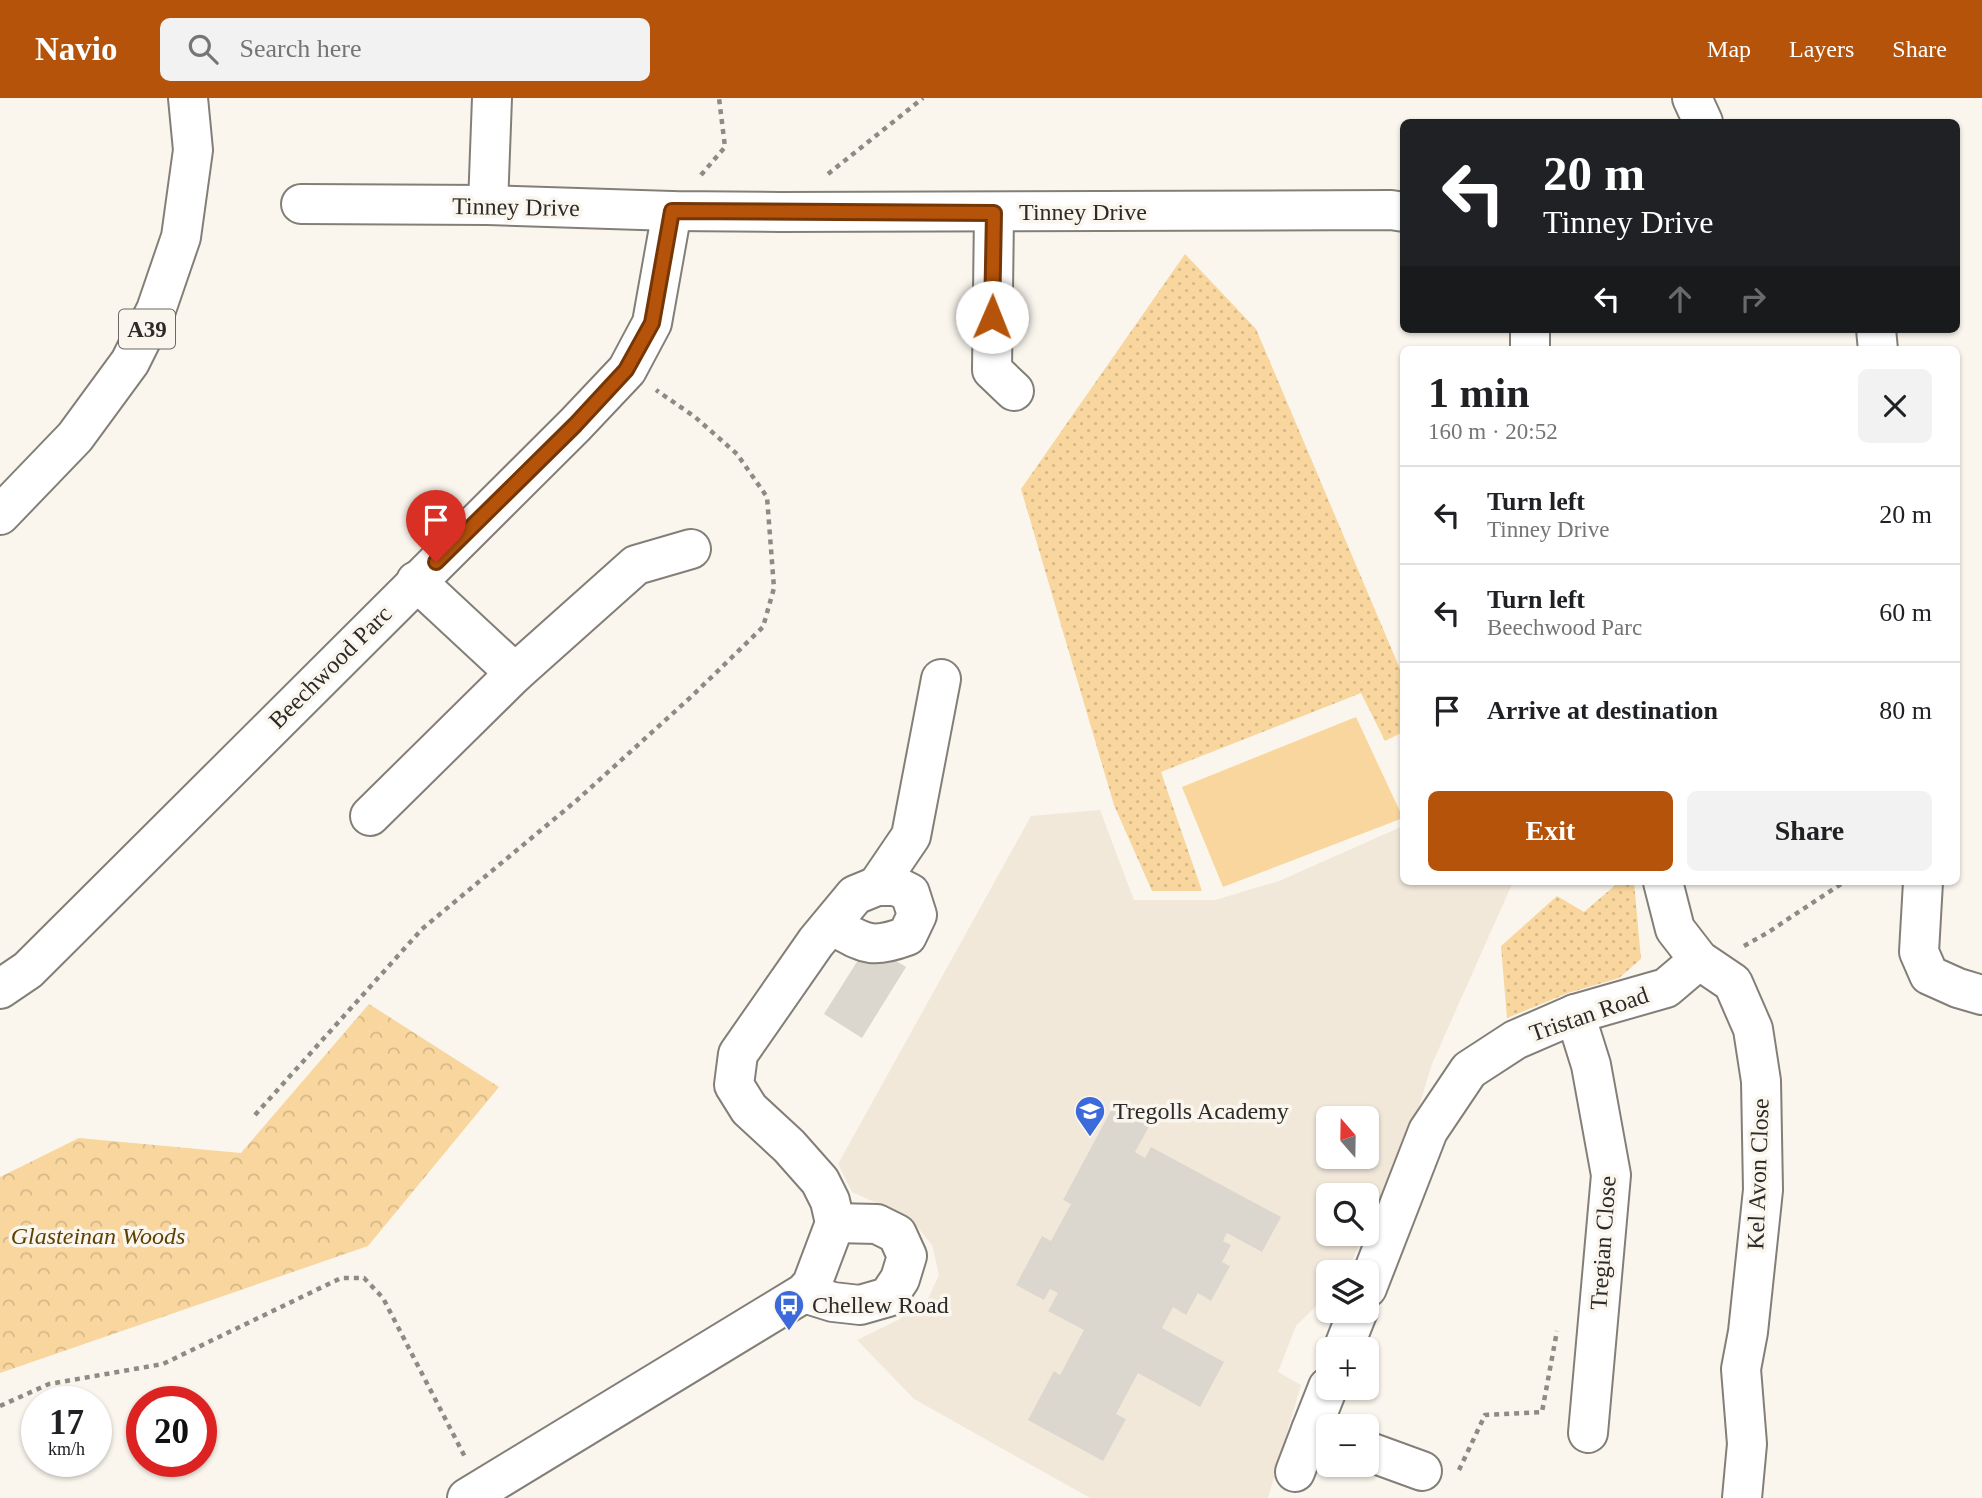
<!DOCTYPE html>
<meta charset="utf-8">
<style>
:root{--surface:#fff;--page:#f2f2f2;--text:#202124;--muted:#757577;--line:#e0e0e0;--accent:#b45309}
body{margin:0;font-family:Georgia,serif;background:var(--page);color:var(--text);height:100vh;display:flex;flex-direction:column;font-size:26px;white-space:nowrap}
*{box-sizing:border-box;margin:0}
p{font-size:23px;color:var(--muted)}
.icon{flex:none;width:38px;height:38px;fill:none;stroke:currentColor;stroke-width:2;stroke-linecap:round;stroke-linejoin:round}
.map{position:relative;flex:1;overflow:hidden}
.panel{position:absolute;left:1400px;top:248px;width:560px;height:539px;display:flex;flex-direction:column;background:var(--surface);border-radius:10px;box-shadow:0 2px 5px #0004}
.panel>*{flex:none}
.hud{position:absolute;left:1400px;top:21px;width:560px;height:214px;border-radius:10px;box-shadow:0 2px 5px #0004;background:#202124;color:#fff;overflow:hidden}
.needle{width:46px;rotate:340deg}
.tools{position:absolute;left:1316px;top:1008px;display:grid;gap:14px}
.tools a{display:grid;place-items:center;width:63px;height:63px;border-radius:10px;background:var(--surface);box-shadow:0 2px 5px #0004;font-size:35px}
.speed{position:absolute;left:21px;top:1288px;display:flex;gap:14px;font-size:35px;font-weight:700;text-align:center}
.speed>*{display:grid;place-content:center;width:91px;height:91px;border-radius:50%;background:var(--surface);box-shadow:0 2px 5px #0004;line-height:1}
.speed small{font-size:18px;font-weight:400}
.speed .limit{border:10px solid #d22;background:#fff;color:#111}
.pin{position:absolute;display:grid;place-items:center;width:60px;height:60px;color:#fff;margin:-72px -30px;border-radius:50% 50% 50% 0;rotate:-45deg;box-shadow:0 0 7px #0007}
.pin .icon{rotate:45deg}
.me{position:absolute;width:77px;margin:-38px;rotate:1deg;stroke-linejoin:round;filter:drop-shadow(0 0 5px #0008)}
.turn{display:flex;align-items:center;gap:24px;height:147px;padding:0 28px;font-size:32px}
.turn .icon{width:91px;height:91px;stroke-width:2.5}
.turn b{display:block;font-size:49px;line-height:60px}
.lanes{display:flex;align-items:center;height:66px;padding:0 28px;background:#0003;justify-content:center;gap:35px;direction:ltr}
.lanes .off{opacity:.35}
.round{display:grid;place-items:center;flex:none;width:74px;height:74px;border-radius:10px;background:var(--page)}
.summary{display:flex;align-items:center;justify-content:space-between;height:119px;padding:0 28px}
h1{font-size:42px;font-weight:700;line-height:52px}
.button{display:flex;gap:14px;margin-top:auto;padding:14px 28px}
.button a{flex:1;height:80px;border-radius:10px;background:var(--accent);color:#fff;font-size:28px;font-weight:700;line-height:80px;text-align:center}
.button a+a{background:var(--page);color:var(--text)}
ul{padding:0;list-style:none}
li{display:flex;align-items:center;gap:21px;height:98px;padding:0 28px;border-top:2px solid var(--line)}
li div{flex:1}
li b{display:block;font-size:26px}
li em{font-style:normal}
header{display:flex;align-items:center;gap:42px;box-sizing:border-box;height:98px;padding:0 35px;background:var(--accent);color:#fff}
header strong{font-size:33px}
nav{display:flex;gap:38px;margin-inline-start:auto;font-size:24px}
.search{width:490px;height:63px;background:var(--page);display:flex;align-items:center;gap:18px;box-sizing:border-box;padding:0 24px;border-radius:10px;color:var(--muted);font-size:26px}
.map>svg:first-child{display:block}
.built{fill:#f1e8da;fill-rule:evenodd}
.green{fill:url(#green-dots)}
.forest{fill:url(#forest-crowns)}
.pitch{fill:#f8d69e}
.building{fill:#dbd7cf}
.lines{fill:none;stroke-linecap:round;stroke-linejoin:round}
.minor-casing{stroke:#837f78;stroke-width:42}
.highway-casing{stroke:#837f78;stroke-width:42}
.path{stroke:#8e8b86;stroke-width:4.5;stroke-dasharray:5 5;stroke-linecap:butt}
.minor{stroke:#fff;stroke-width:38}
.highway{stroke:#fff;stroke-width:38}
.route-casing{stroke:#753606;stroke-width:18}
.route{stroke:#b45309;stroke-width:12}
.labels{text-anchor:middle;stroke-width:7;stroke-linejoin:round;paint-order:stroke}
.shield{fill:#faf6ee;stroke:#6a6864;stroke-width:2}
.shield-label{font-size:23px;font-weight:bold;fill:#2d2b29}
.street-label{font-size:24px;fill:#2d2b29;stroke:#faf6ee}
.poi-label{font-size:24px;fill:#2d2b29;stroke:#faf6ee;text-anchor:start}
.park-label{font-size:24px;font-style:italic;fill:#5d4102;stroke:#faf6ee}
</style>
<header>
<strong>Navio</strong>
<div class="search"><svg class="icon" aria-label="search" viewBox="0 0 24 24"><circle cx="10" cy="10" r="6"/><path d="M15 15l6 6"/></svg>Search here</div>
<nav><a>Map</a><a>Layers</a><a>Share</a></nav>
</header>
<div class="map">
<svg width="1982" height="1400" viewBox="0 0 1982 1400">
<defs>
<pattern id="green-dots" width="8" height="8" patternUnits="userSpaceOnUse" patternTransform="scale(1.75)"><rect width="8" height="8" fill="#f8d69e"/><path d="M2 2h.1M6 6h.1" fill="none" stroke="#d5b888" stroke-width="1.8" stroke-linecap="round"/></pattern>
<pattern id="forest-crowns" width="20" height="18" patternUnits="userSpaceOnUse" patternTransform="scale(1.75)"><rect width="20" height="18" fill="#f8d69e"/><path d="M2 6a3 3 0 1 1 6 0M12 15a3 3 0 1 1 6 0" fill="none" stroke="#d5b888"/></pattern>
</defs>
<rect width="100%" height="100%" fill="#faf6ee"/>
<!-- built -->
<path class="built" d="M1100 712 1134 802H1215L1279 783 1403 728 1404 784H1513L1432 966 1418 1012 1367 1130V1097H1328V1136H1364L1347 1174H1328V1196L1296 1228 1278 1274 1301 1287 1268 1400H1090L914 1301 857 1242 898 1222 928 1201 939 1177 932 1147 910 1120 852 1094 838 1066 1031 718ZM1328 1020H1367V1059H1328Z"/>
<!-- green -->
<g class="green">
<path d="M1185 156 1256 231 1403 578V634L1385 643 1361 595 1161 674 1202 793H1152L1114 707 1021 391Z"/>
<path d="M1619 784H1634L1641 861 1619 880 1568 895 1507 920 1501 848 1557 798 1584 814Z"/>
</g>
<!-- forest -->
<path class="forest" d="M369 906 499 989 368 1148 0 1275V1079L79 1040 241 1055Z"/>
<!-- pitch -->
<path class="pitch" d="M1356 619 1403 720 1223 789 1182 689Z"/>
<!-- building -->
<g class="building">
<path d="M875 850 906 869 862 940 824 916 860 859Z"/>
<path d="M1115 1005 1151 1025 1135 1054 1145 1060 1151 1049 1281 1119 1262 1154 1227 1135 1223 1143 1231 1147 1222 1164 1230 1168 1211 1203 1198 1195 1186 1217 1173 1209 1162 1230 1224 1264 1200 1309 1138 1275 1116 1316 1126 1321 1103 1363 1028 1322 1054 1273 1060 1277 1084 1232 1048 1213 1058 1195 1050 1191 1044 1202 1016 1187 1042 1138 1051 1143 1071 1106 1063 1102Z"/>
</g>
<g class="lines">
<!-- minor casing -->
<g class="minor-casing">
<g id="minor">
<path d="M1692 0 1703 24"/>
<path d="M301 106 488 107 672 113 780 114 1391 112 1404 114"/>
<path d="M488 107 492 0"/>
<path d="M994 115 992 272 1014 293"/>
<path d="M1530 231V252"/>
<path d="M1876 231 1878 252"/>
<path d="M515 575 636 467 691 451"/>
<path d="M370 718 515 575 416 483"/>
<path d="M1663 784 1675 831 1699 862 1733 885 1753 931 1761 983 1763 1092 1748 1234 1741 1271 1747 1346 1742 1400"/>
<path d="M1923 784 1919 854 1929 877 1958 890 1982 897"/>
<path d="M877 788 911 738 941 581"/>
<path d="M0 891 28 872 575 327 627 272 652 225 672 113"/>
<path d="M1575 916 1591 967 1611 1077 1588 1335"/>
<path d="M1367 1190 1428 1033 1469 972 1515 942 1575 916 1666 890 1699 862"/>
<path d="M804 1195 833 1204 860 1207 888 1199 900 1181 907 1158 897 1136 877 1126 835 1125"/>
<path d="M1343 1251 1358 1213"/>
<path d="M1328 1289 1311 1332 1328 1339"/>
<path d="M1367 1353 1422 1373"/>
<path d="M1295 1374 1311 1332"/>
<path d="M467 1400 804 1195 812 1186 835 1125 830 1103 820 1083 789 1048 749 1011 734 987 738 956 816 844 855 797 877 788H896L910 795 917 817 907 838C869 852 865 845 831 827"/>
</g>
</g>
<!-- highway casing -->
<g class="highway-casing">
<path id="highway" d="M0 417 75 339 130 264 156 212 181 139 193 52 188 0"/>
</g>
<!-- path -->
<g class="path">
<path d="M828 76 923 0"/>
<path d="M701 77 725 49 719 0"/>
<path d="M1744 848 1767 835 1844 784"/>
<path d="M255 1017 422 831 576 703 692 598 763 529 774 490 767 399 737 356 695 319 656 292"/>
<path d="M0 1308 49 1286 163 1266 341 1180H364L383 1200 465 1359"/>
<path d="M1459 1372 1485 1317 1542 1314 1557 1233"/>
</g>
<!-- minor -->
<use href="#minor" class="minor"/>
<!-- highway -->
<use href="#highway" class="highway"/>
</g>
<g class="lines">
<!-- route casing -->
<g class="route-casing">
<path id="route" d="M436 464 575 327 626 272 652 225 672 113 994 115 992 219"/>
</g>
<!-- route -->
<use href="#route" class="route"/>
</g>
<!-- icons -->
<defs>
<g id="school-pin" transform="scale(1.575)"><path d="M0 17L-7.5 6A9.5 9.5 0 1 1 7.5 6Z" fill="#3c6ada" stroke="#faf6ee"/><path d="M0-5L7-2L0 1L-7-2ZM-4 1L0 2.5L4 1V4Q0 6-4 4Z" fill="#fff"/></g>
<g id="bus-pin" transform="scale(1.575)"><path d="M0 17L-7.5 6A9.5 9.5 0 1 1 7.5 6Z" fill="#3c6ada" stroke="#faf6ee"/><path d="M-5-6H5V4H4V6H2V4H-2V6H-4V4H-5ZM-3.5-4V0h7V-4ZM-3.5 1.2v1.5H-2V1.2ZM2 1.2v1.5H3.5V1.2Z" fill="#fff"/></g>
</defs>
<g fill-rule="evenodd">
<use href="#school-pin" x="1090" y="1013"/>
<use href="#bus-pin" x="789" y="1207"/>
</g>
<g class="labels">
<!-- shield labels -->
<rect class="shield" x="119" y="211.5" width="56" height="39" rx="5"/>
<g class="shield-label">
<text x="147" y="239">A39</text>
</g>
<!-- street labels -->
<g class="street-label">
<text transform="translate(516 109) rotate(1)" y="8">Tinney Drive</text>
<text x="1083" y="122">Tinney Drive</text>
<text transform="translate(330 569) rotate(-45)" y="8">Beechwood Parc</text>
<text transform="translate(1589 916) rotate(-19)" y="8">Tristan Road</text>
<text transform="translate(1758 1076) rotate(-88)" y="8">Kel Avon Close</text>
<text transform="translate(1603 1145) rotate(-86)" y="8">Tregian Close</text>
</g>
<!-- poi labels -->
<g class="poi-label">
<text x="1113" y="1021">Tregolls Academy</text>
<text x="812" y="1215">Chellew Road</text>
</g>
<!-- park labels -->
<g class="park-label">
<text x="98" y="1146">Glasteinan Woods</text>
</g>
</g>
</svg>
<div class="tools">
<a><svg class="needle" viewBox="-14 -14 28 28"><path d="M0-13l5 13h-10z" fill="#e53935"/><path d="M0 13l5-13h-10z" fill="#757577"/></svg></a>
<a><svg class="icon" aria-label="search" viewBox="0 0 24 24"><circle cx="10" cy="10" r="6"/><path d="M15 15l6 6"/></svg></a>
<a><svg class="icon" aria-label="layers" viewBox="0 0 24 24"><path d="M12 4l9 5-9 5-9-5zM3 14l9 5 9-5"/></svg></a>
<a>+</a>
<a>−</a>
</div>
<div class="speed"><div>17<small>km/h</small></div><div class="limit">20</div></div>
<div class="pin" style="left:436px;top:464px;background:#d93025"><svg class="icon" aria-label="arrive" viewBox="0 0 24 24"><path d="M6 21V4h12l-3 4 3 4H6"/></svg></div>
<svg class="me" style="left:992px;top:219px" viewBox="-20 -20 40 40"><circle r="19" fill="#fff"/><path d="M0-13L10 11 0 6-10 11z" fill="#b45309"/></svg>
<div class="hud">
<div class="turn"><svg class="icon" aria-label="left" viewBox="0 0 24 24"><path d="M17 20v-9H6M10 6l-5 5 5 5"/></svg><div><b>20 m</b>Tinney Drive</div></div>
<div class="lanes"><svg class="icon" aria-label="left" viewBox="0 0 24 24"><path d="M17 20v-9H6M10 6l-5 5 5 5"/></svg><svg class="icon off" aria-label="ahead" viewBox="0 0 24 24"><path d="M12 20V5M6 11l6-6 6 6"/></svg><svg class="icon off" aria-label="right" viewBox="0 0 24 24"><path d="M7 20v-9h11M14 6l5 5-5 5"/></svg></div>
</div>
<section class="panel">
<div class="summary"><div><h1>1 min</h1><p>160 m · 20:52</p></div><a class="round"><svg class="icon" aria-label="close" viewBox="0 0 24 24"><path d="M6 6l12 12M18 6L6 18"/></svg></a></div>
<ul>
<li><svg class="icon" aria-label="left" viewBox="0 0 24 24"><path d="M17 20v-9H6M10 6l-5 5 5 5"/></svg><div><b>Turn left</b><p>Tinney Drive</p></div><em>20 m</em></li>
<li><svg class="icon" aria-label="left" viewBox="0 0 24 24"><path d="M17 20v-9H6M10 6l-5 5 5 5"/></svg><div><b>Turn left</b><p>Beechwood Parc</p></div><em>60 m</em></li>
<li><svg class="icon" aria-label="arrive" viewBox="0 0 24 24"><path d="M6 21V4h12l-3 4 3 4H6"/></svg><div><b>Arrive at destination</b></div><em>80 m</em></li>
</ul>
<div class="button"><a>Exit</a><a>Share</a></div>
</section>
</div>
